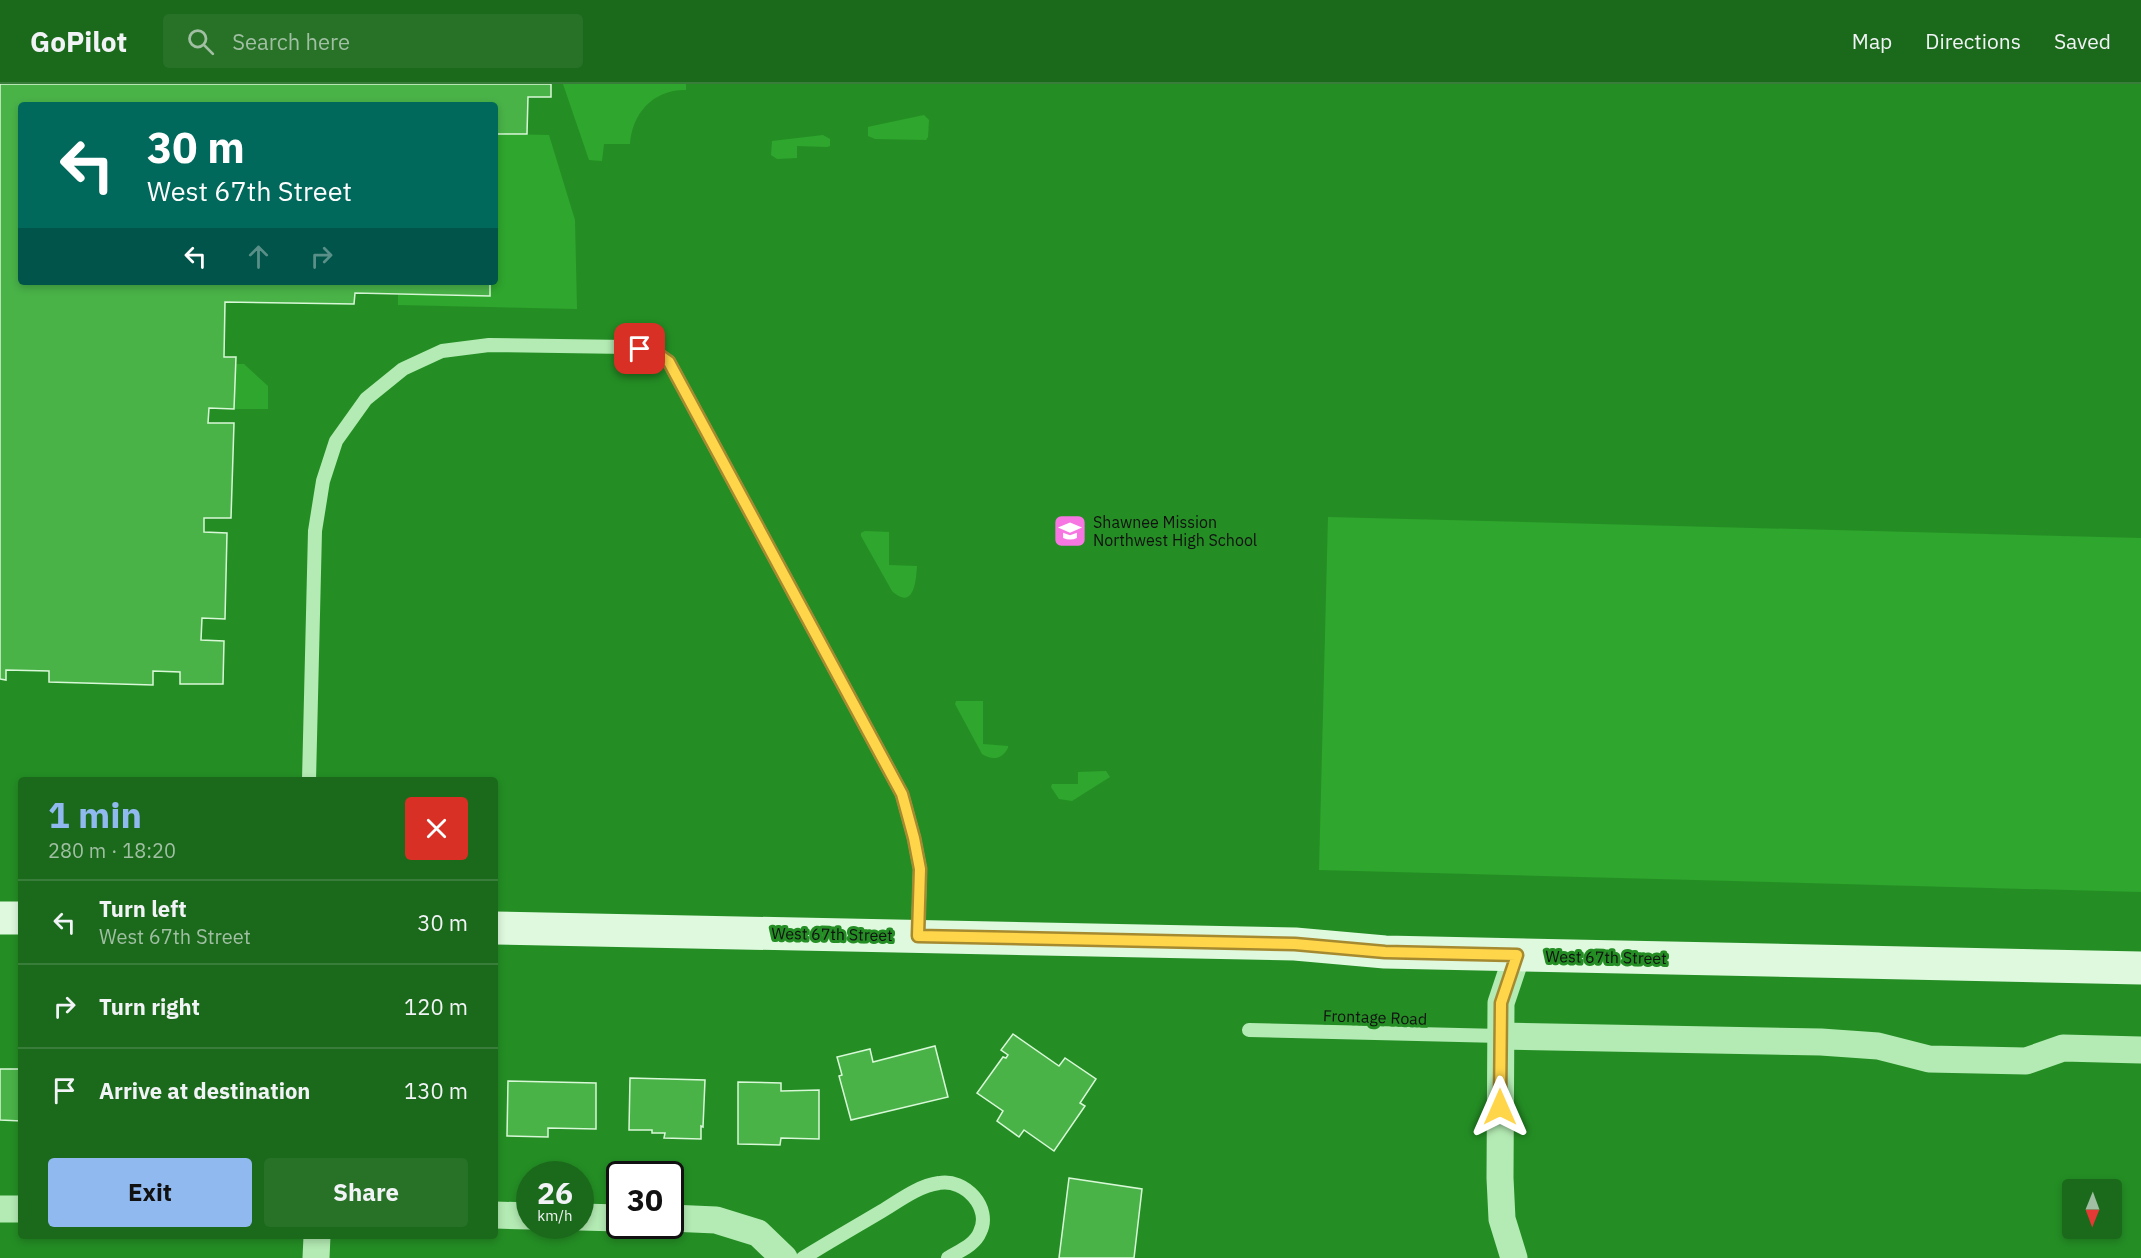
<!DOCTYPE html>
<meta charset="utf-8">
<style>
:root{--surface:#1b6a1b;--page:#287228;--text:#f1f3f6;--muted:#a0bfa3;--line:#397d3a;--accent:#90b9f0}
body{margin:0;font-family:"IBM Plex Sans",sans-serif;background:var(--page);color:var(--text);height:100vh;display:flex;flex-direction:column;font-size:22px;white-space:nowrap}
*{box-sizing:border-box;margin:0}
p{font-size:20px;color:var(--muted)}
.icon{flex:none;width:33px;height:33px;fill:none;stroke:currentColor;stroke-width:2;stroke-linecap:round;stroke-linejoin:round}
.map{position:relative;flex:1;overflow:hidden}
.panel{position:absolute;left:18px;top:693px;width:480px;height:462px;display:flex;flex-direction:column;background:var(--surface);border-radius:6px;box-shadow:0 3px 9px #0003}
.panel>*{flex:none}
.top-card{position:absolute;left:18px;top:18px;width:480px;height:183px;border-radius:6px;box-shadow:0 3px 9px #0003;background:#00695c;color:#fff;overflow:hidden}
.needle{width:39px;rotate:181deg}
.fabs{position:absolute;left:2062px;top:1095px;display:grid;gap:12px}
.fabs a{display:grid;place-items:center;width:60px;height:60px;border-radius:6px;background:var(--surface);box-shadow:0 3px 9px #0003;font-size:30px}
.speed{position:absolute;left:516px;top:1077px;display:flex;gap:12px;font-size:30px;font-weight:700;text-align:center}
.speed>*{display:grid;place-content:center;width:78px;height:78px;border-radius:50%;background:var(--surface);box-shadow:0 3px 9px #0003;line-height:1}
.speed small{font-size:15px;font-weight:400}
.speed .limit{border:3px solid #111;border-radius:9px;background:#fff;color:#111}
.pin{position:absolute;display:grid;place-items:center;width:51px;height:51px;color:#fff;margin:-26px;border-radius:12px;box-shadow:0 3px 9px #0006}
.me{position:absolute;width:66px;margin:-33px;rotate:0deg;stroke-linejoin:round;filter:drop-shadow(0 0 4px #0008)}
.turn{display:flex;align-items:center;gap:21px;height:126px;padding:0 30px;font-size:27px}
.turn .icon{width:78px;height:78px;stroke-width:2.5}
.turn b{display:block;font-size:42px;line-height:51px}
.lanes{display:flex;align-items:center;height:57px;padding:0 30px;background:#0003;justify-content:center;gap:30px;direction:ltr}
.lanes .off{opacity:.35}
.round{display:grid;place-items:center;flex:none;width:63px;height:63px;border-radius:6px;background:var(--page)}
.overview{display:flex;align-items:center;justify-content:space-between;height:102px;padding:0 30px}
h1{font-size:36px;font-weight:800;line-height:45px;color:var(--accent)}
.primary-button{display:flex;gap:12px;margin-top:auto;padding:12px 30px}
.primary-button a{flex:1;height:69px;border-radius:6px;background:var(--accent);color:#111;font-size:24px;font-weight:800;line-height:69px;text-align:center}
.primary-button a+a{background:var(--page);color:var(--text)}
ul{padding:0;list-style:none}
li{display:flex;align-items:center;gap:18px;height:84px;padding:0 30px;border-top:2px solid var(--line)}
li div{flex:1}
li b{display:block;font-size:22px}
li em{font-style:normal}
header{display:flex;align-items:center;gap:36px;box-sizing:border-box;height:84px;padding:0 30px;background:var(--surface);border-bottom:2px solid var(--line)}
header strong{font-size:28px}
nav{display:flex;gap:33px;margin-inline-start:auto;font-size:21px}
.search{width:420px;height:54px;background:var(--page);display:flex;align-items:center;gap:15px;box-sizing:border-box;padding:0 21px;border-radius:6px;color:var(--muted);font-size:22px}
.map>svg:first-child{display:block}
.green{fill:#2fa62e}
.building{fill:#49b348;stroke:#d9f8d8;stroke-width:1.5}
.lines{fill:none;stroke-linecap:round;stroke-linejoin:round}
.lane{stroke:#b4ebb4;stroke-width:14}
.street{stroke:#b4ebb4;stroke-width:27}
.secondary{stroke:#dff9df;stroke-width:33}
.route-casing{stroke:#a68a30;stroke-width:15}
.route{stroke:#ffd54a;stroke-width:10}
.labels{text-anchor:middle;stroke-width:6;stroke-linejoin:round;paint-order:stroke}
.poi-label{font-size:16px;fill:#111;stroke:#248e24;text-anchor:start}
.street-label{font-size:16px;fill:#111;stroke:#248e24}
</style>
<header>
<strong>GoPilot</strong>
<div class="search"><svg class="icon" aria-label="search" viewBox="0 0 24 24"><circle cx="10" cy="10" r="6"/><path d="M15 15l6 6"/></svg>Search here</div>
<nav><a>Map</a><a>Directions</a><a>Saved</a></nav>
</header>
<div class="map">
<svg width="2141" height="1174" viewBox="0 0 2141 1174">
<rect width="100%" height="100%" fill="#248e24"/>
<!-- green -->
<g class="green">
<path d="M563 0H686V6C654 5 632 29 630 60H604L602 77 589 76Z"/>
<path d="M924 31 929 36 928 53 926 56 875 55 868 52V43L872 42Z"/>
<path d="M495 50 549 51 575 136 577 225 398 221V210L490 212V198H495Z"/>
<path d="M823 51 830 55V62L827 63 797 62V74L777 75 771 71 772 57Z"/>
<path d="M235 280H244L268 302V325H234Z"/>
<path d="M1328 433 2141 454V808L1319 786Z"/>
<path d="M865 447 889 448V481L917 482C916 497 914 527 892 507L861 452V449Z"/>
<path d="M956 617H983V660L1008 662V664C1002 675 993 677 982 670L955 620Z"/>
<path d="M1106 687 1110 693 1072 717 1059 715 1051 703 1052 700H1078V688Z"/>
</g>
<!-- building -->
<g class="building">
<path d="M0 0H551V13H528L527 50H495V21H21V198H490V212L355 209 354 220 225 218 224 273H236L234 325 209 324 208 339H234L231 434H204V448L227 449 225 535 202 534 201 556 224 557 223 600H180V588L153 587V601L49 598V587L6 586V596L0 595Z"/>
<path d="M1013 950 1059 982 1065 974 1096 995 1080 1019 1085 1022 1054 1067 1024 1046 1019 1053 997 1037 1003 1027 977 1009 1003 973 1006 974 1008 971 1001 966Z"/>
<path d="M935 962 948 1013 851 1036 839 992 842 991 837 973 870 965 873 978Z"/>
<path d="M0 985H21V1037L0 1036Z"/>
<path d="M630 994 705 996 703 1043 701 1042V1055L664 1054 665 1049H652V1046H629Z"/>
<path d="M508 997 596 999V1045L548 1044V1053L507 1052Z"/>
<path d="M738 998 781 999V1007L819 1006V1055L781 1054 780 1061 738 1060Z"/>
<path d="M1069 1094 1142 1105 1134 1174H1059Z"/>
</g>
<g class="lines">
<!-- lane -->
<g class="lane">
<path d="M309 696 315 447 323 397 336 357 366 315 403 285 442 267 489 261 628 263 652 266 669 278 902 710 914 754 920 785 918 852"/>
<path d="M1249 946 1501 952"/>
<path d="M803 1174C829 1158 855 1143 882 1127 900 1116 918 1102 939 1099 965 1094 992 1124 980 1148 975 1161 959 1167 948 1174"/>
</g>
<!-- street -->
<g class="street">
<path d="M1501 952 1821 958 1878 962 1929 975 2026 977 2063 964 2141 966"/>
<path d="M0 1125H21"/>
<path d="M495 1131 530 1132"/>
<path d="M580 1133 620 1134"/>
<path d="M670 1134 716 1136 758 1149 784 1174"/>
<path d="M316 1174 317 1152"/>
<path d="M1514 1174 1502 1135 1500 1094 1501 919 1517 871"/>
</g>
<!-- secondary -->
<g class="secondary">
<path d="M0 834H21"/>
<path d="M495 844 1295 860 1385 868 2141 884"/>
</g>
</g>
<g class="lines">
<!-- route casing -->
<g class="route-casing">
<path id="route" d="M640 265 652 266 669 278 902 710 914 754 920 785 918 852 1295 860 1385 868 1517 871 1501 919 1500 1023"/>
</g>
<!-- route -->
<use href="#route" class="route"/>
</g>
<!-- icons -->
<defs>
<g id="school-square" transform="scale(1.725)"><rect x="-9" y="-9" width="18" height="18" rx="4" fill="#f677e2" stroke="#248e24"/><path d="M0-5L7-2L0 1L-7-2ZM-4 1L0 2.5L4 1V4Q0 6-4 4Z" fill="#fff"/></g>
</defs>
<g fill-rule="evenodd">
<use href="#school-square" x="1070" y="447"/>
</g>
<g class="labels">
<!-- poi labels -->
<g class="poi-label">
<text x="1093" y="444">Shawnee Mission<tspan x="1093" dy="18">Northwest High School</tspan></text>
</g>
<!-- street labels -->
<g class="street-label">
<text transform="translate(832 850) rotate(1)" y="6">West 67th Street</text>
<text transform="translate(1606 873) rotate(1)" y="6">West 67th Street</text>
<text transform="translate(1375 933) rotate(2)" y="6">Frontage Road</text>
</g>
</g>
</svg>
<div class="fabs">
<a><svg class="needle" viewBox="-14 -14 28 28"><path d="M0-13l5 13h-10z" fill="#e53935"/><path d="M0 13l5-13h-10z" fill="#a0bfa3"/></svg></a>
</div>
<div class="speed"><div>26<small>km/h</small></div><div class="limit">30</div></div>
<div class="pin" style="left:640px;top:265px;background:#d93025"><svg class="icon" aria-label="arrive" viewBox="0 0 24 24"><path d="M6 21V4h12l-3 4 3 4H6"/></svg></div>
<svg class="me" style="left:1500px;top:1023px" viewBox="-20 -20 40 40"><path d="M0-17L14 15 0 8-14 15z" fill="#ffd54a" stroke="#fff" stroke-width="4"/></svg>
<div class="top-card">
<div class="turn"><svg class="icon" aria-label="left" viewBox="0 0 24 24"><path d="M17 20v-9H6M10 6l-5 5 5 5"/></svg><div><b>30 m</b>West 67th Street</div></div>
<div class="lanes"><svg class="icon" aria-label="left" viewBox="0 0 24 24"><path d="M17 20v-9H6M10 6l-5 5 5 5"/></svg><svg class="icon off" aria-label="ahead" viewBox="0 0 24 24"><path d="M12 20V5M6 11l6-6 6 6"/></svg><svg class="icon off" aria-label="right" viewBox="0 0 24 24"><path d="M7 20v-9h11M14 6l5 5-5 5"/></svg></div>
</div>
<section class="panel">
<div class="overview"><div><h1>1 min</h1><p>280 m · 18:20</p></div><a class="round" style="background:#d93025;color:#fff"><svg class="icon" aria-label="close" viewBox="0 0 24 24"><path d="M6 6l12 12M18 6L6 18"/></svg></a></div>
<ul>
<li><svg class="icon" aria-label="left" viewBox="0 0 24 24"><path d="M17 20v-9H6M10 6l-5 5 5 5"/></svg><div><b>Turn left</b><p>West 67th Street</p></div><em>30 m</em></li>
<li><svg class="icon" aria-label="right" viewBox="0 0 24 24"><path d="M7 20v-9h11M14 6l5 5-5 5"/></svg><div><b>Turn right</b></div><em>120 m</em></li>
<li><svg class="icon" aria-label="arrive" viewBox="0 0 24 24"><path d="M6 21V4h12l-3 4 3 4H6"/></svg><div><b>Arrive at destination</b></div><em>130 m</em></li>
</ul>
<div class="primary-button"><a>Exit</a><a>Share</a></div>
</section>
</div>
